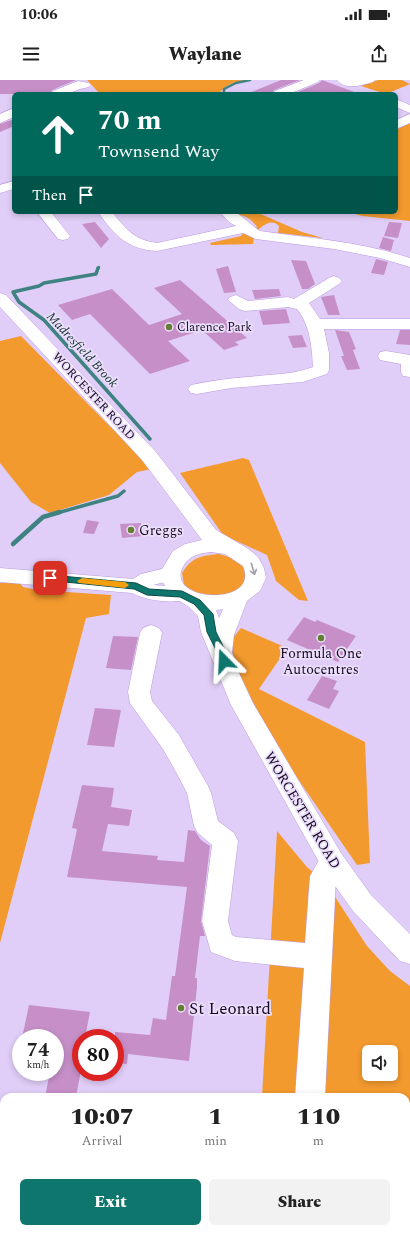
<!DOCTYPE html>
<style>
:root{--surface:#fff;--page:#f2f2f2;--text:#222;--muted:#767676;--accent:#0f766e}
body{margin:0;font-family:Spectral,serif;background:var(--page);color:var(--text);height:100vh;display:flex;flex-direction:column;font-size:15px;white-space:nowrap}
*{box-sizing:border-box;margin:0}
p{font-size:13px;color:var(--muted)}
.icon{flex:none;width:22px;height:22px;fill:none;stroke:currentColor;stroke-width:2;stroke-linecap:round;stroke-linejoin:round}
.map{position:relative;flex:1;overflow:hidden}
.side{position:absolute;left:0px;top:1013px;width:410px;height:140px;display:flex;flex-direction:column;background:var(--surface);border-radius:12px 12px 0 0;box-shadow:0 2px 6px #0003}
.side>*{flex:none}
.guide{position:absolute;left:12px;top:12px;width:386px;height:122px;border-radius:6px;box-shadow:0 2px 6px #0003;background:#00695c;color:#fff;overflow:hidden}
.tools{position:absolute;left:362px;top:965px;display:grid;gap:8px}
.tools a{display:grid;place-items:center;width:36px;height:36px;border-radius:6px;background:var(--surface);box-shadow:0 2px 6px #0003;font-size:20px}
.speed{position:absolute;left:12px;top:949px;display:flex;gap:8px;font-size:20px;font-weight:700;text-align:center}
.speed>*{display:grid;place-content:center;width:52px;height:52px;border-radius:50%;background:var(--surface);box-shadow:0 2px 6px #0003;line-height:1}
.speed small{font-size:10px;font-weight:400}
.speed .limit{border:6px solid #d22;background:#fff;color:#111}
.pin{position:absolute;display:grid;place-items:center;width:34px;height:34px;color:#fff;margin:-17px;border-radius:8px;box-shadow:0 2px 6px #0006}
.me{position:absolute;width:44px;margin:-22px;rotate:339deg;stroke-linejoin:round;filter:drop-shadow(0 0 3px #0008)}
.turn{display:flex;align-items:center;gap:14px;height:84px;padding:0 20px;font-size:18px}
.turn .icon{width:52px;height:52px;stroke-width:2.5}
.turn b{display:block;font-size:28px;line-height:34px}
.then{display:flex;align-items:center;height:38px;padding:0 20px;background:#0003;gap:8px;font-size:15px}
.eta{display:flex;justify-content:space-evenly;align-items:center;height:68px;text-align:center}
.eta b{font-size:24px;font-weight:800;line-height:28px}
.primary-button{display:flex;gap:8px;margin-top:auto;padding:8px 20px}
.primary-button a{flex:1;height:46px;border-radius:6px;background:var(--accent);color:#fff;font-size:16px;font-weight:800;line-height:46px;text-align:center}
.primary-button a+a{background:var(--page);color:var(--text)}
.status{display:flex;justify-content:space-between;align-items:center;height:28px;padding:0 20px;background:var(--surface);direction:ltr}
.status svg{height:11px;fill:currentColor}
header{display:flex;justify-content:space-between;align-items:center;height:52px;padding:0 20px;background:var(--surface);font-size:18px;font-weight:800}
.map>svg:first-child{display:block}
.green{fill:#f39a2f;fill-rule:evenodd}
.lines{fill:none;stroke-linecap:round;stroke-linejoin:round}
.stream-far2{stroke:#3f8282;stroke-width:2.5}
.stream-far1{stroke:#3f8282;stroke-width:3.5}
.stream{stroke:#3f8282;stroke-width:4.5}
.building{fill:#c68fc8}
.minor-casing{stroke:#bb9bdf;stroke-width:1}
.major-casing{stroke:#bb9bdf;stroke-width:1}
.highway-casing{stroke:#bb9bdf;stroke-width:1}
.minor{fill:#fff;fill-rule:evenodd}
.major{fill:#fff;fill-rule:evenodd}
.highway{fill:#fff;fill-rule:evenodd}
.oneway{stroke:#a29da6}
.route{fill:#0f766e;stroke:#0a4d48}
.slow{fill:#f59e0b}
.poi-dot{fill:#647e32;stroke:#ebdefb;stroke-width:1.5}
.labels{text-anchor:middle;stroke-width:3.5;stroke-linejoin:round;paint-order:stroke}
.far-poi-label{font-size:12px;fill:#160921;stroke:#ebdefb;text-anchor:start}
.far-street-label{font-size:12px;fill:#160921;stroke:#ebdefb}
.far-water-label{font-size:13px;font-style:italic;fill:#153431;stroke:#ebdefb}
.poi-label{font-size:14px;fill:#160921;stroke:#ebdefb;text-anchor:start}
.street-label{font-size:14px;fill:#160921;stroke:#ebdefb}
.near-poi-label{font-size:17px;fill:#160921;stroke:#ebdefb;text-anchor:start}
</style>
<div class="status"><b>10:06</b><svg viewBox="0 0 49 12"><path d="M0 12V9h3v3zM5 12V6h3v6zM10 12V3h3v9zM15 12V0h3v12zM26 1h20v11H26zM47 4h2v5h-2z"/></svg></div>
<header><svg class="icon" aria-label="menu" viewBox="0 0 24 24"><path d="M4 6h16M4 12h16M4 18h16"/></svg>Waylane<svg class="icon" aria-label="share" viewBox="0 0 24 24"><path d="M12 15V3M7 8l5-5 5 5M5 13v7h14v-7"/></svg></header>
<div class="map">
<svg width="410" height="1153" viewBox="0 0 410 1153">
<rect width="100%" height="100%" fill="#e1cef8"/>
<!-- green -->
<g class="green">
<path d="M87 0H245C235 2 224 5 219 14H100Z"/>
<path d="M378 0H402L410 4 386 14 361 6Z"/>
<path d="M410 42V141L362 136 348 132H396V50Z"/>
<path d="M236 132H256L302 152 323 158 278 153 279 146C272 138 263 145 257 151L255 150 257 147C252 140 246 135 237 135L238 134Z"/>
<path d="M243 153 254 157 253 164 211 165 210 163 241 156Z"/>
<path d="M21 256 152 389 137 392 109 415 50 433 31 422 0 383V261Z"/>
<path d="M243 378 249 380 308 521 299 520 276 501 267 475 223 455 180 393Z"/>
<path d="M219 474C236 479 243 481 248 499L242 510 228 517 195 514 184 505 182 493C192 477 200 476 219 474Z"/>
<path d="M0 503H20L23 507 37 510 111 515 109 534 86 538 0 863Z"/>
<path d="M241 548 287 568 259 609 365 662 370 783 357 785 289 686 245 614 228 564Z"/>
<path d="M277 751 307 787 326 803 367 866 390 891 410 906V1153H0V1103L4 1104V1149H406V1017H262ZM369 972H391V994H369Z"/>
</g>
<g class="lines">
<!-- stream-far2 -->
<g class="stream-far2">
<path d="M224 14V9L236 3 250 0"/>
<path d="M98 189 99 187"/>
</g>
<!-- stream-far1 -->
<g class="stream-far1">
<path d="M98 188 96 194 44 203 39 206 13 212 19 222 44 240 150 359"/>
<path d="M57 433 118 416 124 411"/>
</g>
<!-- stream -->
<path class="stream" d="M13 464 43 437 60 432"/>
</g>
<!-- building -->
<g class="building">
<path d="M0 0H76L52 10 50 14H0Z"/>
<path d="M281 0H300L274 10 272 14H247Z"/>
<path d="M322 0 357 13V14H293L319 3Z"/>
<path d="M14 39V46L0 52V44Z"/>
<path d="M95 142 109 159 101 168 82 144Z"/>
<path d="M389 142 402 143 398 158 384 156Z"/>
<path d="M383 157 394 160 391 171 379 168Z"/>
<path d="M376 179 388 182 384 195 371 193Z"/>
<path d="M291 180 306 181 315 204 308 209H302Z"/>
<path d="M228 186 236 212 224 213 216 189Z"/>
<path d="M180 200 247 258 235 262 239 265 224 270 202 250 168 261 190 281 150 294 90 234 72 240 58 225 112 209 149 245 182 234 154 208Z"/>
<path d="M279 209 281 216 255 219 252 210Z"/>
<path d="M334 215 340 235H328L321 217Z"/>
<path d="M286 229 290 243 263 245 259 231Z"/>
<path d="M335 250 349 252 356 269 353 270 360 289 347 290 341 276H344Z"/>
<path d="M400 250H410V265L396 264Z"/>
<path d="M302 255 307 267 293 268 288 256Z"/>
<path d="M87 440 99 442 94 454 83 453Z"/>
<path d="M141 443 143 456 122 458 120 444Z"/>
<path d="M304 537 315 542 317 540 356 556 338 582 287 560Z"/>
<path d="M113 556 138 557 131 590 106 588Z"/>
<path d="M322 596 337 601 333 609 339 611 329 629 307 620Z"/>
<path d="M95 628 121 630 114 667 87 665Z"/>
<path d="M82 705 114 708 111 727 132 730 129 746 108 744 102 771 158 776 157 780 184 782 188 750 195 751 201 760 210 766 201 841 205 856H200L195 898H197V907L189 981 128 974 127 984 115 983V952L150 955 153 938 166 940 172 896H175L187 807 67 797 77 749 72 748Z"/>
<path d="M29 925 90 932 85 958H81V990L76 1017H45L50 992H55V958H22Z"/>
</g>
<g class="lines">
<!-- minor casing -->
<g class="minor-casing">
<g id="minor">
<path d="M304 0H320L318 2 289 14H273L275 11Z"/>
<path d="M337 0H375L373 2C361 5 346 11 337 0Z"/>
<path d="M78 1 89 3 91 5 89 7 80 9 67 14H51L53 11Z"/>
<path d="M396 19 410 25V33L396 27Z"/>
<path d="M14 28V37L0 43V34Z"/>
<path d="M410 34V43L396 49V40Z"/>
<path d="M14 101V109L0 113V105Z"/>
<path d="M37 132H51L70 156 68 159 63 160 58 159Z"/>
<path d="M98 132H112C126 149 134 160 157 163L236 146 229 142 220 132C224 132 229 131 234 132 241 134 253 147 260 151 310 158 362 162 410 178V187L380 178 334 169 256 159 243 153 157 171C127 169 115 156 98 132Z"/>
<path d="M334 196 339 198 342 201 339 204 309 223 320 239H410V249H324L329 273V290L327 294 303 302 231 308 197 314 191 313 188 309 191 305C213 300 235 298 258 296 277 294 295 294 313 287 312 267 310 245 297 229L288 227 245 231 239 229 228 220 230 217 236 215 248 221 288 217 294 219 329 198Z"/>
<path d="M386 271 410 275V297L403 296 401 292V284L380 280 378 276 380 272Z"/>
<path d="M151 545 159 548 162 553 150 612 152 621 179 655 208 706 211 713 218 741 234 753 238 761 228 841 232 855 236 857 305 863 310 796 323 773 332 770 341 773 345 781 336 798 325 1017H295L304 888 235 881 211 872 202 841 212 765 198 753 194 746 187 713 176 692 163 669 130 623 128 612 140 553 143 548Z"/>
<rect x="289" y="1149" width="32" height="4"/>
</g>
</g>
<!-- major casing -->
<g class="major-casing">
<path id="major" d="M170 487 177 489 180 494 177 499 153 505 182 507 189 509 192 514 189 519C172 524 147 521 132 513L0 502V488L133 499 141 494Z"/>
</g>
<!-- highway casing -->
<g class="highway-casing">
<path id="highway" d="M0 213 6 215 156 372 216 450 247 468 258 477 264 488 266 498 260 511 247 521 234 555 232 572 238 591 253 623 341 773 371 815 410 854V884L400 881 353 831 323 789 231 625 201 552 198 536 189 527 172 516 162 501V489L173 471 185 464 202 460 142 380 0 227ZM211 472 225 474 243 486C261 528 161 522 184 485 190 475 200 473 211 472ZM223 529 219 538 216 530Z"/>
</g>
<!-- minor -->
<use href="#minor" class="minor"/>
<!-- major -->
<use href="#major" class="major"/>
<!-- highway -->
<use href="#highway" class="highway"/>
</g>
<!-- one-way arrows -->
<defs><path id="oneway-shaft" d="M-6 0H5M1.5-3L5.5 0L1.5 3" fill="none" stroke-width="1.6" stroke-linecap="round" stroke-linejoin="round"/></defs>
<use class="oneway" href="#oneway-shaft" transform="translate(253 489) rotate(73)"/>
<!-- route -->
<path class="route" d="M50 495 136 503 149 509 182 511 200 520 213 534 216 552 226 572 229 581 224 585 220 581 217 572 207 552 204 535 194 524 180 517 147 515 134 509 46 500 45 498 46 496Z"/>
<!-- slow -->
<path class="slow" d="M82 498 125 502 129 505 125 508 79 503 77 501Z"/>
<!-- markers -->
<g class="poi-dot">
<circle cx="169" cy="247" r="4"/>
<circle cx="131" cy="450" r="4"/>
<circle cx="321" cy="558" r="4"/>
<circle cx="181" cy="928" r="4"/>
</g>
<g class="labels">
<!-- far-poi labels -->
<g class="far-poi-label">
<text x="177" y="251">Clarence Park</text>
</g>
<!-- far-street labels -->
<g class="far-street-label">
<text transform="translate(94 316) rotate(47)" y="4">WORCESTER ROAD</text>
</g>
<!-- far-water labels -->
<g class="far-water-label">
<text transform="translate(83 269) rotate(47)" y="5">Madresfield Brook</text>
</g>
<!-- poi labels -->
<g class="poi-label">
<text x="139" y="455">Greggs</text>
<text x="321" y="578" text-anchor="middle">Formula One<tspan x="321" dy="16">Autocentres</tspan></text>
</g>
<!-- street labels -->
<g class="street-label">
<text transform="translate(303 730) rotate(59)" y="5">WORCESTER ROAD</text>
</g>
<!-- near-poi labels -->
<g class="near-poi-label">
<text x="189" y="934">St Leonard</text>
</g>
</g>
</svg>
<div class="tools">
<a><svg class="icon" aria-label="sound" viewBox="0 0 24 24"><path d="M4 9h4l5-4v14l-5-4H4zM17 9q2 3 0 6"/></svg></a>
</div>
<div class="speed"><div>74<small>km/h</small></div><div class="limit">80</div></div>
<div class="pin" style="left:50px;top:498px;background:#d93025"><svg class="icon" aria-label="arrive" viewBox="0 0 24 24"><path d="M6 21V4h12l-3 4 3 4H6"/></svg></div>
<svg class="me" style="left:224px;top:581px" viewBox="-20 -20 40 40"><path d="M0-17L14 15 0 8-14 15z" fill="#0f766e" stroke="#fff" stroke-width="4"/></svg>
<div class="guide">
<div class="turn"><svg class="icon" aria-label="ahead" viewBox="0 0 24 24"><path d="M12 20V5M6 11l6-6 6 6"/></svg><div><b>70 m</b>Townsend Way</div></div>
<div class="then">Then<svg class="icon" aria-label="arrive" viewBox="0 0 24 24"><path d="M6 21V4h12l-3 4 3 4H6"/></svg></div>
</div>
<section class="side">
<div class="eta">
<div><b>10:07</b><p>Arrival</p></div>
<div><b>1</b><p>min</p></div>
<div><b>110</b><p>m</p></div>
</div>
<div class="primary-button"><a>Exit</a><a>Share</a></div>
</section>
</div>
